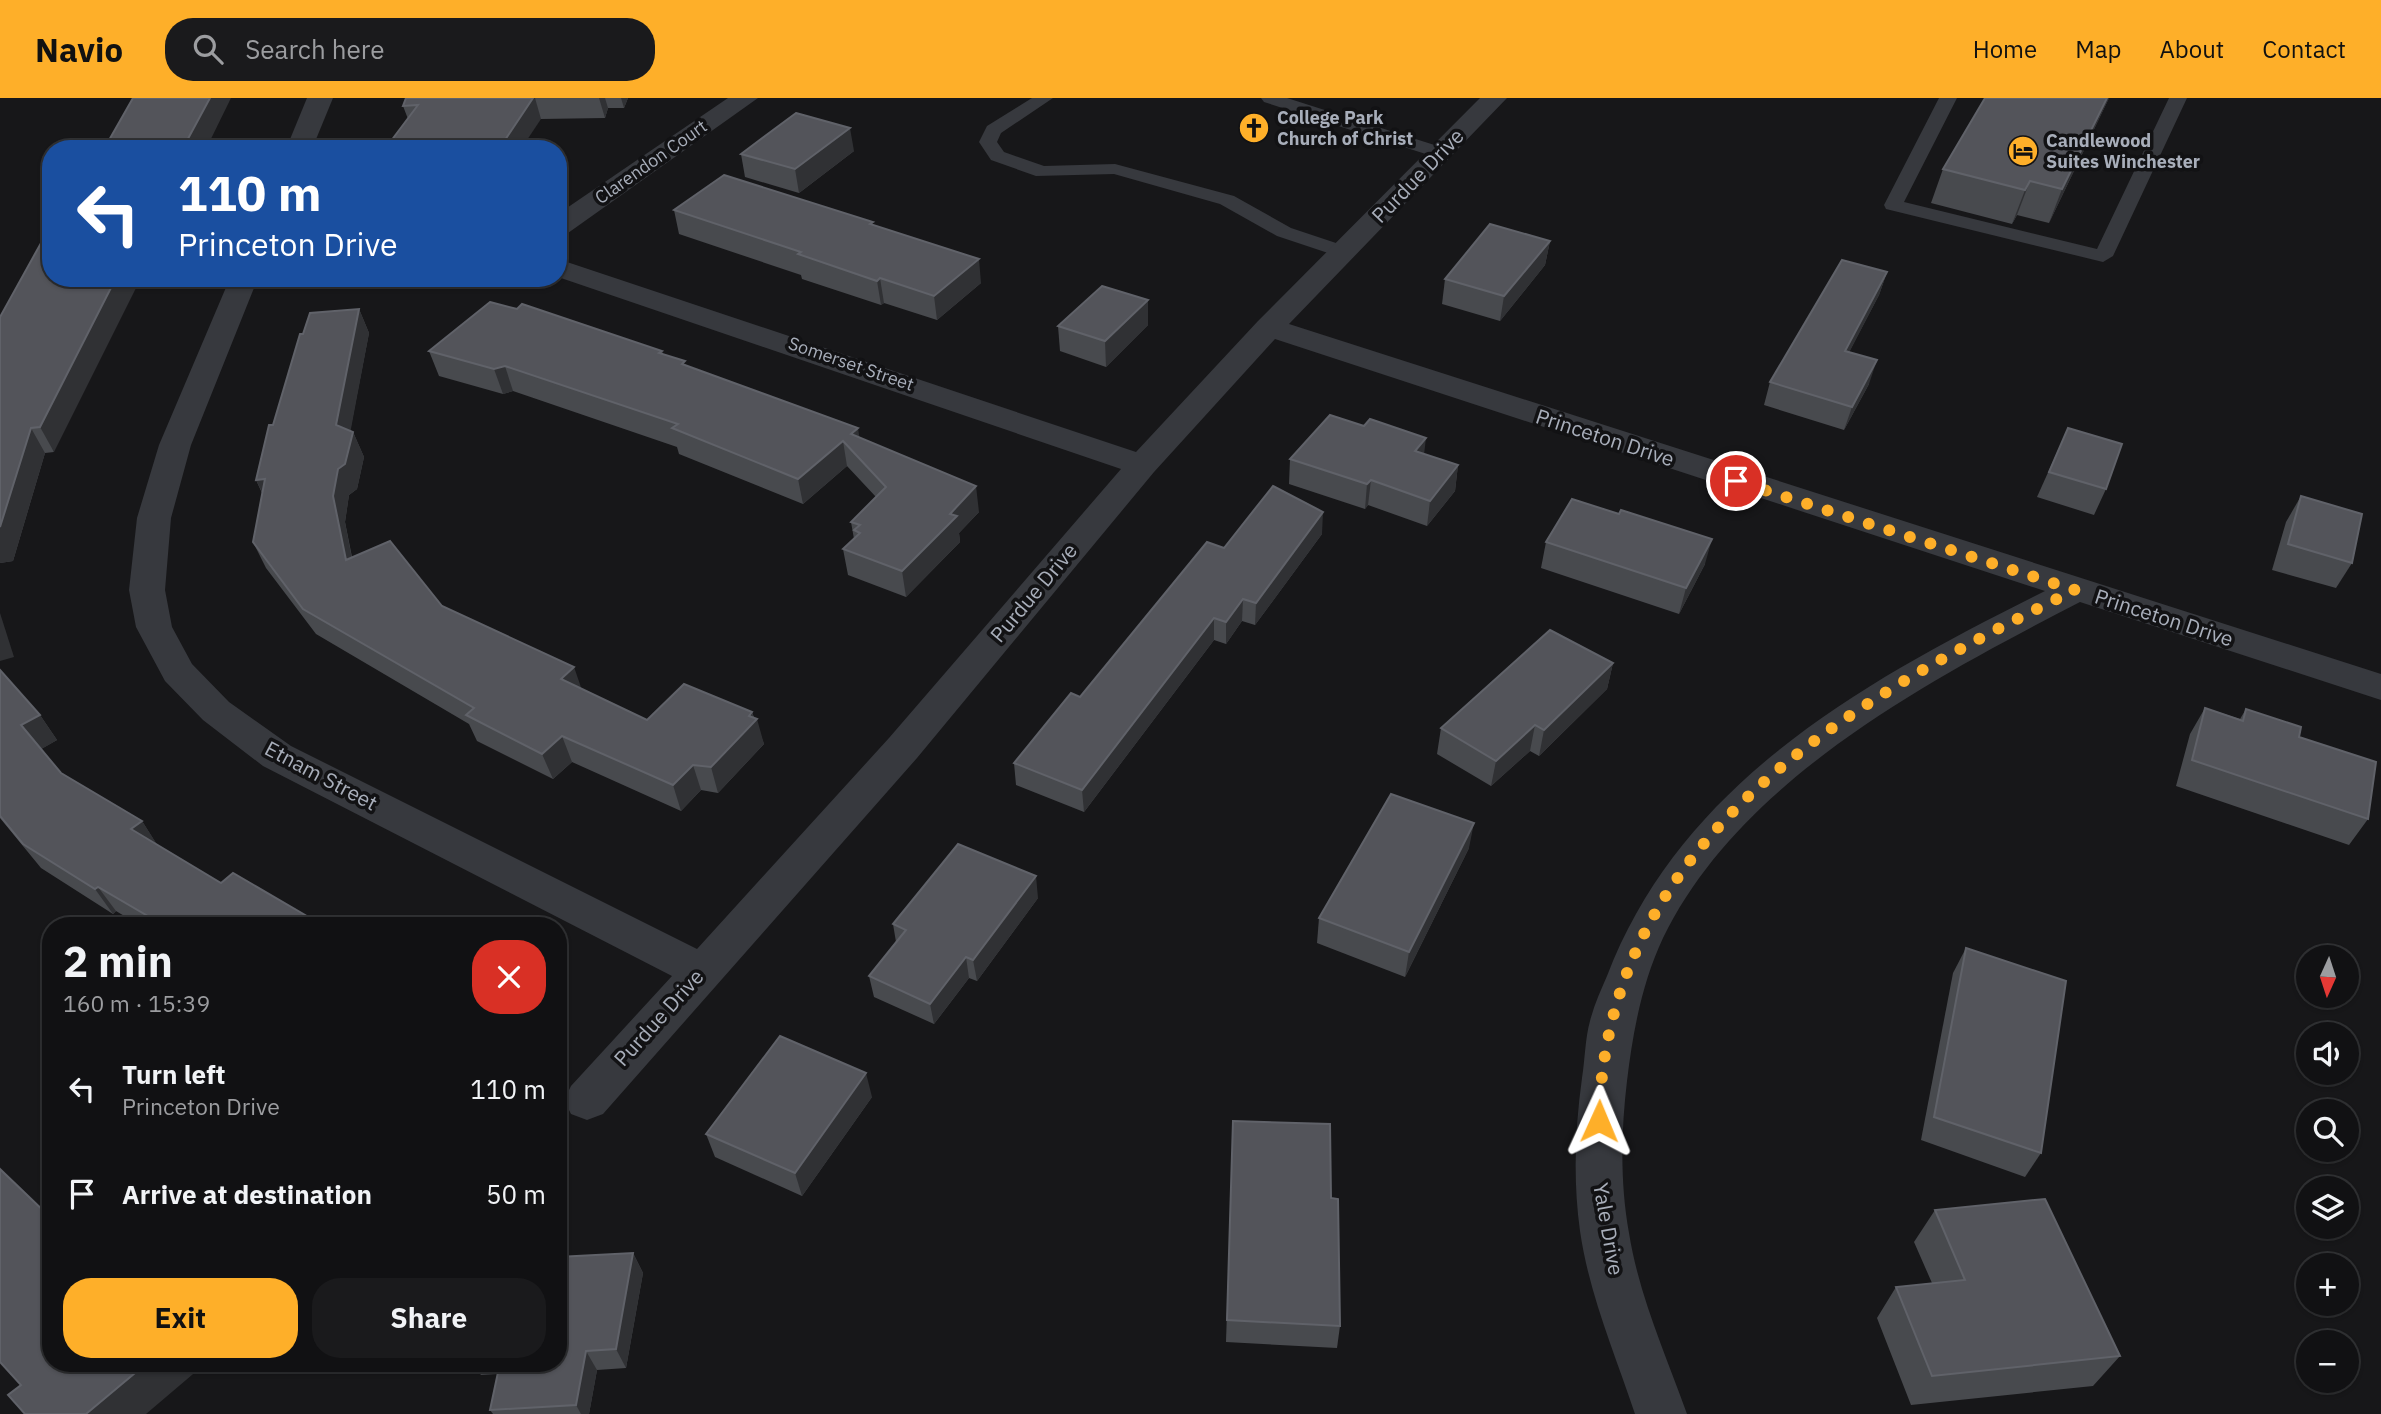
<!DOCTYPE html>
<meta charset="utf-8">
<style>
:root{--surface:#111113;--page:#1a1a1c;--text:#f1f3f6;--muted:#9c9da0;--line:#303133;--accent:#feaf29}
body{margin:0;font-family:"IBM Plex Sans",sans-serif;background:var(--page);color:var(--text);height:100vh;display:flex;flex-direction:column;font-size:26px;white-space:nowrap}
*{box-sizing:border-box;margin:0}
p{font-size:23px;color:var(--muted)}
.icon{flex:none;width:38px;height:38px;fill:none;stroke:currentColor;stroke-width:2;stroke-linecap:round;stroke-linejoin:round}
.map{position:relative;flex:1;overflow:hidden}
.sheet{position:absolute;left:42px;top:819px;width:525px;height:455px;display:flex;flex-direction:column;background:var(--surface);border-radius:28px;box-shadow:0 2px 5px #0004,0 0 0 2px var(--line)}
.sheet>*{flex:none}
.banner{position:absolute;left:42px;top:42px;width:525px;height:147px;border-radius:28px;box-shadow:0 2px 5px #0004,0 0 0 2px var(--line);background:#1a4fa0;color:#fff;overflow:hidden}
.needle{width:46px;rotate:183deg}
.controls{position:absolute;left:2296px;top:847px;display:grid;gap:14px}
.controls a{display:grid;place-items:center;width:63px;height:63px;border-radius:50%;background:var(--surface);box-shadow:0 2px 5px #0004,0 0 0 2px var(--line);font-size:35px}
.pin{position:absolute;display:grid;place-items:center;width:60px;height:60px;color:#fff;margin:-30px;border:4px solid #fff;border-radius:50%;box-shadow:0 2px 7px #0007}
.me{position:absolute;width:77px;margin:-38px;rotate:1deg;stroke-linejoin:round;filter:drop-shadow(0 0 5px #0008)}
.turn{display:flex;align-items:center;gap:24px;height:147px;padding:0 21px;font-size:32px}
.turn .icon{width:91px;height:91px;stroke-width:2.5}
.turn b{display:block;font-size:49px;line-height:60px}
.round{display:grid;place-items:center;flex:none;width:74px;height:74px;border-radius:28px;background:var(--page)}
.summary{display:flex;align-items:center;justify-content:space-between;height:119px;padding:0 21px}
h1{font-size:42px;font-weight:800;line-height:52px}
.button{display:flex;gap:14px;margin-top:auto;padding:14px 21px}
.button a{flex:1;height:80px;border-radius:28px;background:var(--accent);color:#111;font-size:28px;font-weight:800;line-height:80px;text-align:center}
.button a+a{background:var(--page);color:var(--text)}
ul{padding:0;list-style:none}
li{display:flex;align-items:center;gap:21px;height:105px;padding:0 21px}
li div{flex:1}
li b{display:block;font-size:26px}
li em{font-style:normal}
header{display:flex;align-items:center;gap:42px;box-sizing:border-box;height:98px;padding:0 35px;background:var(--accent);color:#111}
header strong{font-size:33px}
nav{display:flex;gap:38px;margin-inline-start:auto;font-size:24px}
.search{width:490px;height:63px;background:var(--page);display:flex;align-items:center;gap:18px;box-sizing:border-box;padding:0 24px;border-radius:28px;color:var(--muted);font-size:26px}
.map>svg:first-child{display:block}
.lines{fill:none;stroke-linecap:round;stroke-linejoin:round}
.service{fill:#37393e;fill-rule:evenodd}
.minor{fill:#37393e;fill-rule:evenodd}
.wall{fill:#484a4e}
.shaded-wall{fill:#303134}
.building{fill:#53545a;stroke:#606269;stroke-width:2}
.route{stroke:#feaf29;stroke-width:12;stroke-dasharray:0 21.6}
.labels{text-anchor:middle;stroke-width:7;stroke-linejoin:round;paint-order:stroke}
.far-poi-label{font-size:18px;font-weight:bold;fill:#a8aeba;stroke:#121214;text-anchor:start}
.far-street-label{font-size:18px;fill:#a8aeba;stroke:#121214}
.street-label{font-size:21px;fill:#a8aeba;stroke:#121214}
</style>
<header>
<strong>Navio</strong>
<div class="search"><svg class="icon" aria-label="search" viewBox="0 0 24 24"><circle cx="10" cy="10" r="6"/><path d="M15 15l6 6"/></svg>Search here</div>
<nav><a>Home</a><a>Map</a><a>About</a><a>Contact</a></nav>
</header>
<div class="map">
<svg width="2381" height="1316" viewBox="0 0 2381 1316">
<rect width="100%" height="100%" fill="#171719"/>
<g class="lines">
<!-- service -->
<g class="service">
<path d="M1032 0H1053L1001 35 997 44 1004 54 1044 68 1115 66 1234 98 1291 130 1351 150 1354 154 1351 158H1337L1277 138 1220 106 1114 76 1036 78 991 62 979 44 987 28Z"/>
<path d="M1261 0H1287L1447 51 1450 55 1441 60 1435 59 1264 4Z"/>
<path d="M1939 0H1957L1904 104 2097 151 2169 0H2187L2113 158 2103 164 1886 111 1884 107Z"/>
</g>
<!-- minor -->
<g class="minor">
<path d="M307 0H333L312 51H286Z"/>
<path d="M728 0H758L568 135 558 137V116Z"/>
<path d="M1480 0H1507L1289 226 2381 576V602L2080 504C1930 582 1740 681 1663 840 1642 885 1633 933 1627 983 1621 1033 1620 1085 1629 1135 1639 1198 1666 1257 1687 1316H1635C1615 1256 1589 1196 1580 1133 1573 1082 1575 1031 1582 980 1585 961 1585 941 1590 923 1594 907 1601 892 1607 878 1682 682 1867 582 2045 493L1275 241 1154 374 917 660 603 1016 587 1022 571 1016 564 1002 571 988 672 878 263 668 203 622 165 583 136 529 129 492 137 420 159 347 230 180H258L191 347 171 420 165 492 172 529 192 566 229 604 291 648 697 851 889 640 1121 371 558 179V161L1136 354 1258 223Z"/>
</g>
</g>
<!-- wall -->
<g class="wall">
<path d="M406 0H628L624 10H608L605 20 541 21H408L403 8Z"/>
<path d="M2109 0 2049 125 2017 117 2012 126 1931 105 1943 71Z"/>
<path d="M854 53 799 95 745 79 741 56Z"/>
<path d="M674 112 873 127 981 185 937 222 884 205 881 207 802 181 801 177 679 136Z"/>
<path d="M1550 143 1545 167 1500 223 1442 206 1445 181Z"/>
<path d="M1887 174 1879 197 1849 254 1869 286 1844 332 1764 307 1770 284Z"/>
<path d="M359 211 369 235 350 333 353 334 364 359 357 391 349 397 345 424 352 459 442 508 582 591 647 622 752 614 764 646 718 695 701 692 681 713 572 664 553 681 477 643 469 626 316 536 266 470 253 444 262 395 256 382 273 327 303 236Z"/>
<path d="M0 219 54 354 45 355 13 463 0 465V472Z"/>
<path d="M1148 227 1106 269 1060 253 1058 228Z"/>
<path d="M429 253H662L663 256 686 267 859 339 979 414 959 435 960 444 906 499 848 477 843 451 854 441 851 424 876 399 847 368 803 406 679 356 677 349 513 293 503 296 439 278Z"/>
<path d="M2068 330 2106 391 2094 417 2037 399Z"/>
<path d="M1424 356 1458 367 1455 393 1427 428 1368 407 1365 411 1289 386 1290 361Z"/>
<path d="M2301 398 2352 465 2336 490 2272 472 2286 424Z"/>
<path d="M1322 436 1255 527 1242 523 1226 546 1214 542 1084 714 1016 687 1014 665 1080 599 1224 450Z"/>
<path d="M1546 444 1705 466 1679 516 1541 470Z"/>
<path d="M1613 565 1607 591 1539 658 1530 653 1491 688 1437 656 1441 630Z"/>
<path d="M0 572 40 617 57 642 41 651 61 675 142 723 157 747 221 785 316 828H141L116 813 113 816 41 770 0 720Z"/>
<path d="M2205 610 2240 621 2246 611 2299 639 2368 721 2349 747 2176 688 2190 636Z"/>
<path d="M1469 750 1405 879 1317 845 1319 820Z"/>
<path d="M1038 800 977 883 969 880 934 926 874 899 869 878 896 844 893 826Z"/>
<path d="M1966 850 2041 1055 2025 1079 1921 1042 1953 875Z"/>
<path d="M872 999 802 1098 715 1059 706 1036Z"/>
<path d="M1233 1023 1331 1100 1340 1228 1337 1250 1226 1244Z"/>
<path d="M1935 1112 2120 1258 2093 1288 1911 1307 1877 1220 1896 1189 1932 1185 1914 1144Z"/>
<path d="M633 1155 643 1175 626 1270 597 1272 589 1316H493L490 1312 498 1276 481 1277 474 1268 412 1271 408 1265H558Z"/>
</g>
<!-- shaded-wall -->
<g class="shaded-wall">
<path d="M210 0H231L206 51 183 50Z"/>
<path d="M533 0H535L541 21 521 51H499Z"/>
<path d="M599 0H605L608 10 605 20Z"/>
<path d="M621 0H628L624 10Z"/>
<path d="M2107 0H2109L2049 125 2062 91Z"/>
<path d="M850 30 854 53 799 95 795 71Z"/>
<path d="M2030 83 2017 117 2012 126 2025 92Z"/>
<path d="M1550 143 1545 167 1500 223 1504 198Z"/>
<path d="M979 161 981 185 937 222 934 198Z"/>
<path d="M1887 174 1879 197 1838 276 1845 253Z"/>
<path d="M116 180H141L54 354 40 329Z"/>
<path d="M880 180 884 205 881 207 877 183Z"/>
<path d="M1148 202V227L1106 269 1105 243Z"/>
<path d="M359 211 369 235 347 352 336 327Z"/>
<path d="M1877 262 1869 286 1844 332 1852 309Z"/>
<path d="M505 268 513 293 503 296 494 271Z"/>
<path d="M31 330 45 355 13 463 0 465V472V429Z"/>
<path d="M858 330 862 356 851 336Z"/>
<path d="M353 334 364 359 357 391 349 397 345 424 357 488 346 462 333 398 338 371Z"/>
<path d="M1426 340 1423 365 1415 353Z"/>
<path d="M843 343 847 368 803 406 798 381Z"/>
<path d="M1458 367 1455 393 1427 428 1430 403Z"/>
<path d="M265 381 269 408 256 382Z"/>
<path d="M1371 382 1368 407 1365 411 1367 386Z"/>
<path d="M976 388 979 414 959 435 960 444 906 499 902 473 950 416Z"/>
<path d="M1323 414 1322 436 1255 527 1256 505Z"/>
<path d="M1712 441 1705 466 1679 516 1686 490Z"/>
<path d="M1243 501 1242 523 1226 546V524Z"/>
<path d="M0 515 14 559 0 563Z"/>
<path d="M1214 520V542L1084 714 1082 692Z"/>
<path d="M1613 565 1607 591 1539 658 1544 632Z"/>
<path d="M574 569 583 595 561 581Z"/>
<path d="M752 614 754 624 757 621 764 646 718 695 711 669Z"/>
<path d="M40 617 57 642 38 653 21 627Z"/>
<path d="M1535 627 1530 653 1491 688 1496 663Z"/>
<path d="M562 638 572 664 553 681 542 656Z"/>
<path d="M693 667 701 692 681 713 673 687Z"/>
<path d="M142 723 158 748 131 731Z"/>
<path d="M1474 725 1469 750 1405 879 1409 854Z"/>
<path d="M1036 778 1038 800 977 883 973 862Z"/>
<path d="M98 789 116 813 113 816 95 791Z"/>
<path d="M966 859 969 880 934 926 930 906Z"/>
<path d="M866 975 872 999 802 1098 795 1075Z"/>
<path d="M633 1155 643 1175 626 1270 616 1251Z"/>
<path d="M586 1253 597 1272 589 1316H581L576 1307Z"/>
<path d="M147 1265H206L146 1316H86Z"/>
</g>
<!-- building -->
<g class="building">
<path d="M133 0H210L183 50 104 51Z"/>
<path d="M406 0H533L499 51H385L418 7 403 8Z"/>
<path d="M1985 0H2107L2062 91 2030 83 2025 92 1943 71Z"/>
<path d="M796 15 850 30 795 71 741 56Z"/>
<path d="M724 77 873 124 870 126 979 161 934 198 880 180 877 183 798 156 801 154 674 112Z"/>
<path d="M1490 126 1550 143 1504 198 1445 181Z"/>
<path d="M51 127V180H116L40 329 31 330 0 429V219Z"/>
<path d="M1842 162 1887 174 1845 253 1877 262 1852 309 1770 284Z"/>
<path d="M1102 188 1148 202 1105 243 1058 228Z"/>
<path d="M490 204 517 211 522 206 662 253 659 255 685 263 682 266 858 330 851 336 976 388 950 416 957 418 902 473 843 451 860 435 854 432 860 427 851 424 886 389 843 343 798 381 672 330 678 326 505 268 494 271 429 253Z"/>
<path d="M359 211 336 327 353 334 345 366 338 371 333 398 346 462 390 443 442 508 574 569 561 581 647 622 684 586 752 614 749 618 757 621 711 669 693 667 673 687 562 638 542 656 466 617 474 610 303 511 253 444 265 381 256 382 269 327H273L300 236H303L310 215Z"/>
<path d="M1330 317 1364 328 1370 321 1426 340 1415 353 1458 367 1430 403 1371 382 1367 386 1290 361Z"/>
<path d="M2068 330 2122 346 2106 391 2049 374Z"/>
<path d="M1273 388 1323 414 1256 505 1243 501 1226 524 1214 520 1082 692 1014 665 1071 595 1080 599 1207 444 1224 450Z"/>
<path d="M2301 398 2362 416 2352 465 2288 446Z"/>
<path d="M1572 401 1619 416 1621 412 1712 441 1686 490 1546 444Z"/>
<path d="M1550 532 1613 565 1544 632 1535 627 1496 663 1441 630Z"/>
<path d="M0 572 40 617 21 627 61 675 142 723 131 731 221 785 233 775 312 821 308 824 315 828H165L98 789 95 791 23 746 0 718Z"/>
<path d="M2205 610 2243 623 2246 611 2301 629 2299 639 2376 664 2368 721 2192 662Z"/>
<path d="M1391 696 1474 725 1409 854 1319 820Z"/>
<path d="M958 746 1036 778 973 862 966 859 930 906 869 878 906 832 893 826Z"/>
<path d="M1966 850 2066 883 2041 1055 1934 1019Z"/>
<path d="M780 938 866 975 795 1075 706 1036Z"/>
<path d="M1233 1023 1330 1026 1331 1100 1338 1101 1340 1228 1227 1222Z"/>
<path d="M0 1071 51 1120V1265H147L86 1316H25L8 1297 21 1287 0 1264Z"/>
<path d="M2045 1101 2120 1258 1932 1278 1896 1189 1965 1182 1935 1112Z"/>
<path d="M633 1155 616 1251 586 1253 576 1307 490 1312 500 1265H558V1159Z"/>
</g>
<g class="lines">
<!-- route -->
<path class="route" d="M1599 1023C1605 739 1849 603 2075 492L1736 383"/>
</g>
<!-- icons -->
<defs>
<g id="church-disc" transform="scale(1.575)"><circle r="9.5" fill="#feaf29" stroke="#121214"/><path d="M-1.2-6h2.4v3.5h3.3v2.4h-3.3V6h-2.4V-.1h-3.3v-2.4h3.3Z" fill="#111"/></g>
<g id="hotel-disc" transform="scale(1.575)"><circle r="9.5" fill="#feaf29" stroke="#121214"/><path d="M-6-4.5h1.5V1H6V5H4.5V3h-9V5H-6ZM-4 0a1.8 1.8 0 1 1 3.6 0ZM.5 0V-2.5h3Q6-2.5 6 0Z" fill="#111"/></g>
</defs>
<g fill-rule="evenodd">
<use href="#church-disc" x="1254" y="30"/>
<use href="#hotel-disc" x="2023" y="53"/>
</g>
<g class="labels">
<!-- far-poi labels -->
<g class="far-poi-label">
<text x="1277" y="26">College Park<tspan x="1277" dy="21">Church of Christ</tspan></text>
<text x="2046" y="49">Candlewood<tspan x="2046" dy="21">Suites Winchester</tspan></text>
</g>
<!-- far-street labels -->
<g class="far-street-label">
<text transform="translate(651 64) rotate(-35)" y="6">Clarendon Court</text>
<text transform="translate(851 266) rotate(19)" y="6">Somerset Street</text>
</g>
<!-- street labels -->
<g class="street-label">
<text transform="translate(1418 78) rotate(-46)" y="7">Purdue Drive</text>
<text transform="translate(1605 340) rotate(18)" y="7">Princeton Drive</text>
<text transform="translate(1034 495) rotate(-50)" y="7">Purdue Drive</text>
<text transform="translate(2164 520) rotate(18)" y="7">Princeton Drive</text>
<text transform="translate(321 678) rotate(28)" y="7">Etnam Street</text>
<text transform="translate(659 920) rotate(-48)" y="7">Purdue Drive</text>
<text transform="translate(1608 1131) rotate(80)" y="7">Yale Drive</text>
</g>
</g>
</svg>
<div class="controls">
<a><svg class="needle" viewBox="-14 -14 28 28"><path d="M0-13l5 13h-10z" fill="#e53935"/><path d="M0 13l5-13h-10z" fill="#9c9da0"/></svg></a>
<a><svg class="icon" aria-label="sound" viewBox="0 0 24 24"><path d="M4 9h4l5-4v14l-5-4H4zM17 9q2 3 0 6"/></svg></a>
<a><svg class="icon" aria-label="search" viewBox="0 0 24 24"><circle cx="10" cy="10" r="6"/><path d="M15 15l6 6"/></svg></a>
<a><svg class="icon" aria-label="layers" viewBox="0 0 24 24"><path d="M12 4l9 5-9 5-9-5zM3 14l9 5 9-5"/></svg></a>
<a>+</a>
<a>−</a>
</div>
<div class="pin" style="left:1736px;top:383px;background:#d93025"><svg class="icon" aria-label="arrive" viewBox="0 0 24 24"><path d="M6 21V4h12l-3 4 3 4H6"/></svg></div>
<svg class="me" style="left:1599px;top:1023px" viewBox="-20 -20 40 40"><path d="M0-17L14 15 0 8-14 15z" fill="#feaf29" stroke="#fff" stroke-width="4"/></svg>
<div class="banner">
<div class="turn"><svg class="icon" aria-label="left" viewBox="0 0 24 24"><path d="M17 20v-9H6M10 6l-5 5 5 5"/></svg><div><b>110 m</b>Princeton Drive</div></div>
</div>
<section class="sheet">
<div class="summary"><div><h1>2 min</h1><p>160 m · 15:39</p></div><a class="round" style="background:#d93025;color:#fff"><svg class="icon" aria-label="close" viewBox="0 0 24 24"><path d="M6 6l12 12M18 6L6 18"/></svg></a></div>
<ul>
<li><svg class="icon" aria-label="left" viewBox="0 0 24 24"><path d="M17 20v-9H6M10 6l-5 5 5 5"/></svg><div><b>Turn left</b><p>Princeton Drive</p></div><em>110 m</em></li>
<li><svg class="icon" aria-label="arrive" viewBox="0 0 24 24"><path d="M6 21V4h12l-3 4 3 4H6"/></svg><div><b>Arrive at destination</b></div><em>50 m</em></li>
</ul>
<div class="button"><a>Exit</a><a>Share</a></div>
</section>
</div>
